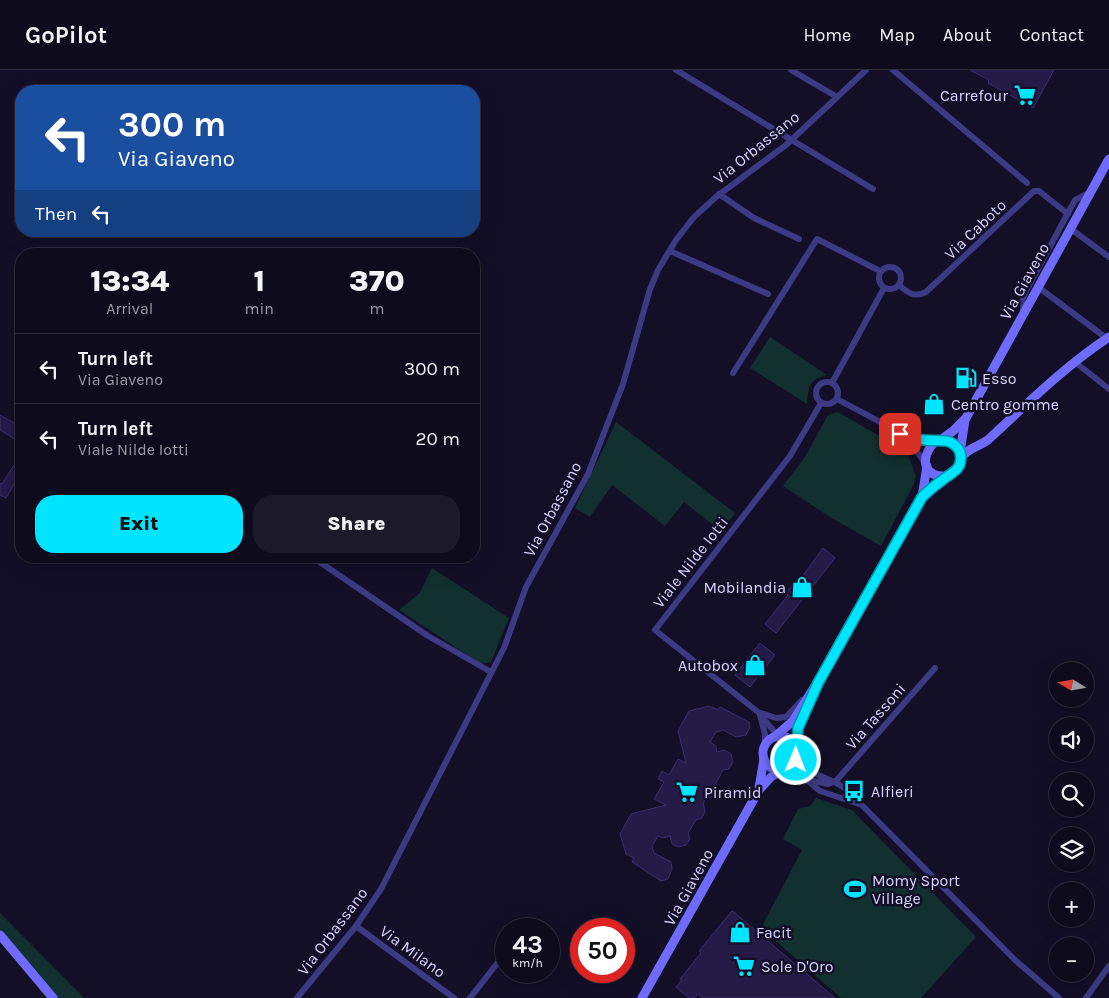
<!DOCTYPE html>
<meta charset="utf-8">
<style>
:root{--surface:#0e0b1c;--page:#1c1929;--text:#f1f3f6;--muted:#9b9ba3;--line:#2e2b3b;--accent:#00e5ff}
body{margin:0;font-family:Karla,sans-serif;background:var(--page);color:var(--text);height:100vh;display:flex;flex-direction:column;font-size:19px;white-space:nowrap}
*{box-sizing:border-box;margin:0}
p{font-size:16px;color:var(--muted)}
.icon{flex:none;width:28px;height:28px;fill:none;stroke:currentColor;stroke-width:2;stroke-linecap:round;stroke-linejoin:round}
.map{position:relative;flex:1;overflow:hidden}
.panel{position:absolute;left:15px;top:178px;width:465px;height:315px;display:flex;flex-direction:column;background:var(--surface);border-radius:20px;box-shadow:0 5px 20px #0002,0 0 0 1px var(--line)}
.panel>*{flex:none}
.top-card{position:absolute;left:15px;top:15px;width:465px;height:152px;border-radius:20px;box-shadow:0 5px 20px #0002,0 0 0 1px var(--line);background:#1a4fa0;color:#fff;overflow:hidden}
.needle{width:32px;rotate:281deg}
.controls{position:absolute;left:1049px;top:592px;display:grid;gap:10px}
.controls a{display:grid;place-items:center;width:45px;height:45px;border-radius:50%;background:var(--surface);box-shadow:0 5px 20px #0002,0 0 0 1px var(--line);font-size:25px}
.speed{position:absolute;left:495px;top:848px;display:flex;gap:10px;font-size:25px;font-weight:700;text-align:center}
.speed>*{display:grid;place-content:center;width:65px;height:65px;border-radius:50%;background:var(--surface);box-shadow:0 5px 20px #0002,0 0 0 1px var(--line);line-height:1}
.speed small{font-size:12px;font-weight:400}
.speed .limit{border:8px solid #d22;background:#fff;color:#111}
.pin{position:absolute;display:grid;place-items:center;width:42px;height:42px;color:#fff;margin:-21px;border-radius:10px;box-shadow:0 2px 8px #0006}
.me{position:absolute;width:55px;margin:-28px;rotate:1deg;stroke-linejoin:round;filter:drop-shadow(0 0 4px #0008)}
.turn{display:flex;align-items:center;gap:18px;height:105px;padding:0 20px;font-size:22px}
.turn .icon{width:65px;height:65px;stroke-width:2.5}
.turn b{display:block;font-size:35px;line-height:42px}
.then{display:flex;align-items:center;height:48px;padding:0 20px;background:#0003;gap:10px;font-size:19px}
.eta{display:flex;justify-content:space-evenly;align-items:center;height:85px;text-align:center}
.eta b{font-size:30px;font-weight:800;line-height:35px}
.cta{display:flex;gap:10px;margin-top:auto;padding:10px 20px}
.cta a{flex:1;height:58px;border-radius:20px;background:var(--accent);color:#111;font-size:20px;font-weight:800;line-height:58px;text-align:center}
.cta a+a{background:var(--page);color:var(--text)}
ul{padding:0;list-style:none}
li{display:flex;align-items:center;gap:15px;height:70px;padding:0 20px;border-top:1px solid var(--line)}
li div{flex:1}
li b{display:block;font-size:19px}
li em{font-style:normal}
header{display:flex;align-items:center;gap:30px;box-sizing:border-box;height:70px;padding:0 25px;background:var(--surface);border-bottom:1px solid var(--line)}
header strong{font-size:24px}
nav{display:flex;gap:28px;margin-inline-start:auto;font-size:18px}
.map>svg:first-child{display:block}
.green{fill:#12302f}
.building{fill:#241b47;stroke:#3b2d73}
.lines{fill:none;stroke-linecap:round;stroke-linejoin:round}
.street{stroke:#3d3a85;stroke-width:6}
.secondary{stroke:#6f6bff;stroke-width:9}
.route-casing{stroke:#0095a6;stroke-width:12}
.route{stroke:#00e5ff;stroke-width:9}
.labels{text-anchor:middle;stroke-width:5;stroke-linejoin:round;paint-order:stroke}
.poi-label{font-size:16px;fill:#d9d4ff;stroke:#130f26;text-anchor:start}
.street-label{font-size:16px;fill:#d9d4ff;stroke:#130f26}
</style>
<header>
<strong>GoPilot</strong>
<nav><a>Home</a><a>Map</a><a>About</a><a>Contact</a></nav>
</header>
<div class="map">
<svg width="1109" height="928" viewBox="0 0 1109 928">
<rect width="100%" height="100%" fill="#130f26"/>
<!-- green -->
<g class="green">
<path d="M770 267 827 305C808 310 809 316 807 334L750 298Z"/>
<path d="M838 342 907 382 916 406 913 416 881 476 830 447 783 416 805 387 828 345Z"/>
<path d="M616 352 735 443 721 461 684 432 665 456 612 415 590 447 575 438Z"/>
<path d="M432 498 509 548 491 592 481 594 399 540 419 524Z"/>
<path d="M816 728 852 740 976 867 921 928H841L761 858 802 780 783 769 798 739 810 736Z"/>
<path d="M0 843 84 928H56L0 860Z"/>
</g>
<!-- building -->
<g class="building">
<path d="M970 0H1054L1033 38 988 13 989 10Z"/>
<path d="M934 325 942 329 935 343 926 338Z"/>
<path d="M0 345 21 357V373L0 360Z"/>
<path d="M21 384V403L6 428 0 425V413L2 414Z"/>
<path d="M823 478 835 488 776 563 765 554 788 525 786 523 797 509 799 511Z"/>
<path d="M760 573 775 585 750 617 735 605Z"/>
<path d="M709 636 718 640 720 637 749 652 750 657 746 665 736 667 723 660 716 662 710 672 716 676 717 682 724 680 731 684 733 692 729 699 723 700 716 713 717 718 714 726 706 728 703 733 705 741 702 748 696 750 688 763 690 769 686 775 678 777 672 774 670 766 663 768 658 766 652 776 654 783 671 792 672 799 668 809 661 811 632 792 634 788 626 784 620 764 631 744 666 735 654 729 664 712 658 709 662 701 669 705 678 689 686 693 678 661 689 641Z"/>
<path d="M732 841 735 843 835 928H703L698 924 694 928H689L676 917 682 910 680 909 701 883 699 881Z"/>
</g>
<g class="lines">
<!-- street -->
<g class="street">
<path d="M676 0 873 119"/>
<path d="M791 0 837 27"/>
<path d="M893 0 1027 113"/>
<path d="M719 124 754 148 799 169"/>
<path d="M1071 159 1109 187"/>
<path d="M670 181 768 224"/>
<circle cx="890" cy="208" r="11"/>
<path d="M899 215C908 223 914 228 926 222L1034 121H1039L1068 144"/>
<path d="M1038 217 1109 270"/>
<path d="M1024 244 1022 231 1026 221 1075 130 1091 122"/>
<path d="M1075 292 1109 319"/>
<path d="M733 303 817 169 880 201"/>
<circle cx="827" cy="323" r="11"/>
<path d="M832 313 884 218"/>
<path d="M837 329C869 347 905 360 925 393"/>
<path d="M905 366 925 371H937"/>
<path d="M311 486 428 566 491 602"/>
<path d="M761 643 776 648 786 647 802 630"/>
<path d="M760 645 765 664V674"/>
<path d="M777 665 758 642 655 560 790 386 821 333"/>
<path d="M797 685C815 711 826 704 847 720L1015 890 1059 928"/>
<path d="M786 699 803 707 820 721 859 734"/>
<path d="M809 710 828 714 836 711 935 598"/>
<path d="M356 856 454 928"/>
<path d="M524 859 530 851"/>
<path d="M297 928 356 856 381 819 504 578 526 517 588 404 623 314 650 219 658 200 676 170 694 147 716 127 786 75 866 0"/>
<path d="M470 928 506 882"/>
<path d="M1086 928 1109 896"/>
</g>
<!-- secondary -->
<g class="secondary">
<path d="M939 371 953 361 966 348 1109 89"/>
<path d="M961 388C967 378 981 376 989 369 1028 333 1065 296 1109 267"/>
<path d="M948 406C901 410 939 341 960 382"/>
<path d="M922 427 958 399 961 391 960 382 965 350"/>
<path d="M777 665 793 651 817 613 922 427 927 396"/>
<circle cx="780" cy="683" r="17"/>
<path d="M797 676 798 658 805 641"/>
<path d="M759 718 764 689"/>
<path d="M0 865 53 928"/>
<path d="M642 928 759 720 771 707 782 700"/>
</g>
</g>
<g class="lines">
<!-- route casing -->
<g class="route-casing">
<path id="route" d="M796 690 798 658 818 613 922 427C928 421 934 416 941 411 952 402 964 400 960 382 952 366 939 372 924 370 915 369 907 366 900 364"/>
</g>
<!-- route -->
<use href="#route" class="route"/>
</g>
<!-- icons -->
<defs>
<g id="supermarket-bare" transform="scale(1.725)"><path d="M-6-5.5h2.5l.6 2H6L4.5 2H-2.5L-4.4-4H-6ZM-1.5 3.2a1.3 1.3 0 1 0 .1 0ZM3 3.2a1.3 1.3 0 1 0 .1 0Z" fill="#00e5ff" stroke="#130f26" stroke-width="2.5" paint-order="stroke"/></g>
<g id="fuel-bare" transform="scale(1.725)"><path d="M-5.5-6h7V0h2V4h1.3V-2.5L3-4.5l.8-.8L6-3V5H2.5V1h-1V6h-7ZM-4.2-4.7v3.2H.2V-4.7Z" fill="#00e5ff" stroke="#130f26" stroke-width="2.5" paint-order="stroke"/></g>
<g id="shop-bare" transform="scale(1.725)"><path d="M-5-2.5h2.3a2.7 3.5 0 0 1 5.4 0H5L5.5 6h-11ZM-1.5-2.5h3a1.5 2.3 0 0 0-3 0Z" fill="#00e5ff" stroke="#130f26" stroke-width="2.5" paint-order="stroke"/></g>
<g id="bus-bare" transform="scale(1.725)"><path d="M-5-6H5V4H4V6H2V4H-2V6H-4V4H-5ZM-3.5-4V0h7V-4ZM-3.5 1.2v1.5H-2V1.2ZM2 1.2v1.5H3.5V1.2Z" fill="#00e5ff" stroke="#130f26" stroke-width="2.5" paint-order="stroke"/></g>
<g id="stadium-bare" transform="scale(1.725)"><path d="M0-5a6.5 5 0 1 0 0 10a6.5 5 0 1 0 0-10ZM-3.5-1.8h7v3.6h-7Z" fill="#00e5ff" stroke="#130f26" stroke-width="2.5" paint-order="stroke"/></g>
</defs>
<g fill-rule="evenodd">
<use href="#supermarket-bare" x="1025" y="25"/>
<use href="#fuel-bare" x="966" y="308"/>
<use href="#shop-bare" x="934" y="334"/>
<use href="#shop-bare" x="802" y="517"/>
<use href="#shop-bare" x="755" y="595"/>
<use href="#bus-bare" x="854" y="721"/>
<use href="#supermarket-bare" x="687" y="722"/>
<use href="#stadium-bare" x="855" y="819"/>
<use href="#shop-bare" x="740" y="862"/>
<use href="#supermarket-bare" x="744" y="896"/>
</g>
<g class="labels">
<!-- poi labels -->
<g class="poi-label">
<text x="1008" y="31" text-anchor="end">Carrefour</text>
<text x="982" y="314">Esso</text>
<text x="951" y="340">Centro gomme</text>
<text x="786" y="523" text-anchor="end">Mobilandia</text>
<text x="738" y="601" text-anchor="end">Autobox</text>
<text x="871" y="727">Alfieri</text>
<text x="704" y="728">Piramid</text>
<text x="872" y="816">Momy Sport<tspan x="872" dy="18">Village</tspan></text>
<text x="756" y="868">Facit</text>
<text x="761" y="902">Sole D'Oro</text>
</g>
<!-- street labels -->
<g class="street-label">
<text transform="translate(756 77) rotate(-39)" y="6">Via Orbassano</text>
<text transform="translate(975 159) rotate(-44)" y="6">Via Caboto</text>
<text transform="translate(1024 211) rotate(-61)" y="6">Via Giaveno</text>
<text transform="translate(552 439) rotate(-62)" y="6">Via Orbassano</text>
<text transform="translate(690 492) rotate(-52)" y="6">Viale Nilde Iotti</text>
<text transform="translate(875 646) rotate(-49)" y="6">Via Tassoni</text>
<text transform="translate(688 817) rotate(-61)" y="6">Via Giaveno</text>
<text transform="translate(332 861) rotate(-53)" y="6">Via Orbassano</text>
<text transform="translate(413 881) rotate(36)" y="6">Via Milano</text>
</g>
</g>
</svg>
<div class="controls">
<a><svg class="needle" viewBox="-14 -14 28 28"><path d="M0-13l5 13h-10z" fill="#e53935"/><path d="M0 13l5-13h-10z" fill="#9b9ba3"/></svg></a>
<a><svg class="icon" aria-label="sound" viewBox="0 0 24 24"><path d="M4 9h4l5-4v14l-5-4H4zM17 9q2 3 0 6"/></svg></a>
<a><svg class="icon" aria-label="search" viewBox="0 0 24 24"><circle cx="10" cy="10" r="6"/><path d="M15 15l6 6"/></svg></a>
<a><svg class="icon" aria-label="layers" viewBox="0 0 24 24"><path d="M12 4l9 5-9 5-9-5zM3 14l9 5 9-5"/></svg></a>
<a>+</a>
<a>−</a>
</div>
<div class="speed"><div>43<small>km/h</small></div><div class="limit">50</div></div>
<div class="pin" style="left:900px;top:364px;background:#d93025"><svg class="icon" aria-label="arrive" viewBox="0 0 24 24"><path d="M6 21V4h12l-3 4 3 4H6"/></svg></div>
<svg class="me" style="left:796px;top:690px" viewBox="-20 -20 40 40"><circle r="17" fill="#00e5ff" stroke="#fff" stroke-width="3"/><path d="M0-11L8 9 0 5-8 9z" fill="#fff"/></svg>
<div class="top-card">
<div class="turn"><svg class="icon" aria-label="left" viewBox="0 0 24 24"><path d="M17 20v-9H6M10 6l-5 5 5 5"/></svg><div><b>300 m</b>Via Giaveno</div></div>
<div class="then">Then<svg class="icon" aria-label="left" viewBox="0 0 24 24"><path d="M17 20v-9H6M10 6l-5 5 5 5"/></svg></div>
</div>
<section class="panel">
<div class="eta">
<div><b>13:34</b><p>Arrival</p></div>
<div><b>1</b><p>min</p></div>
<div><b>370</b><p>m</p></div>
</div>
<ul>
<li><svg class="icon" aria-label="left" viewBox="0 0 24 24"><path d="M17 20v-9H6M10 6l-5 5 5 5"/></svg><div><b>Turn left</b><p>Via Giaveno</p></div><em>300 m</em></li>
<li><svg class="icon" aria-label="left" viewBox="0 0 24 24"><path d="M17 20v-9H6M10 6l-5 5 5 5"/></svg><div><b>Turn left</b><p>Viale Nilde Iotti</p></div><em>20 m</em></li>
</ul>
<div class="cta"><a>Exit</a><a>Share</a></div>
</section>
</div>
